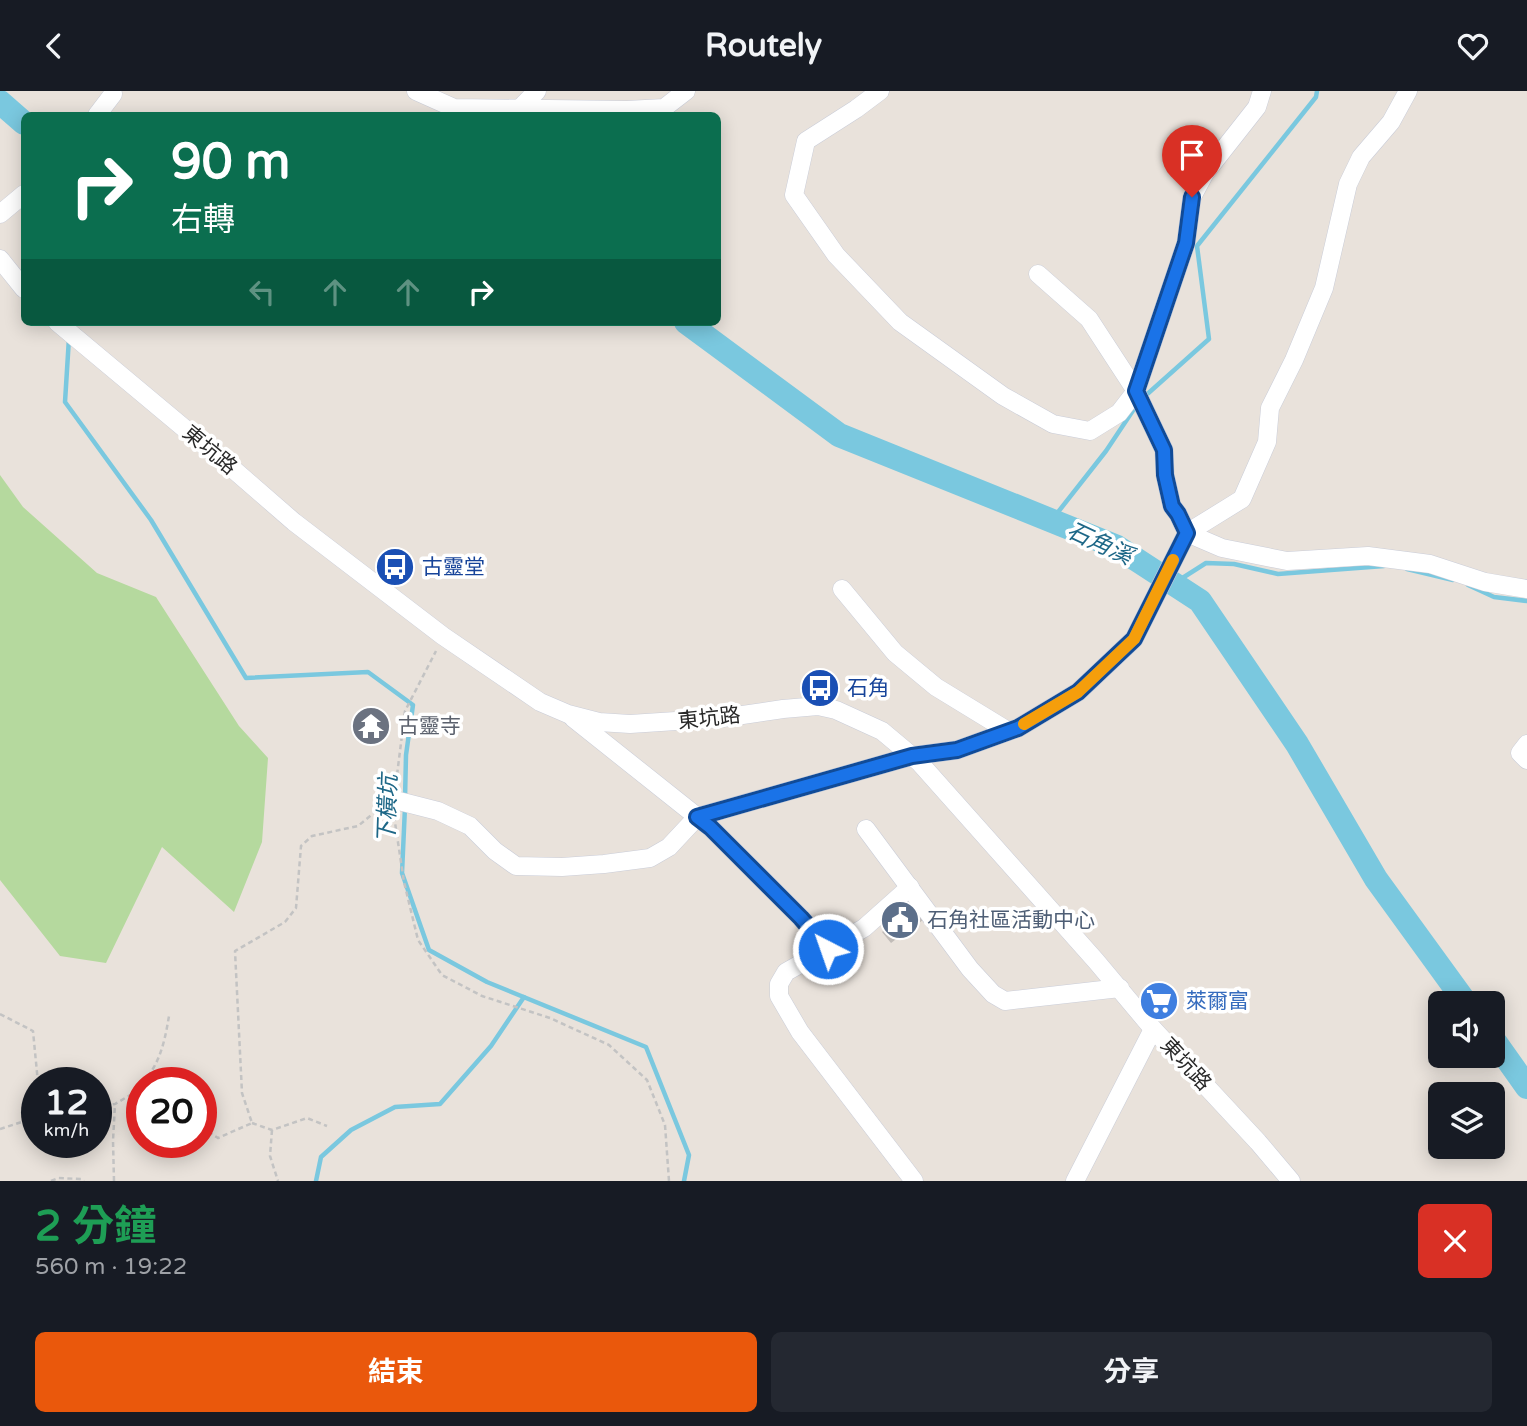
<!DOCTYPE html>
<html lang="zh-TW">
<meta charset="utf-8">
<style>
:root{--surface:#171b24;--page:#242831;--text:#f1f3f6;--muted:#9ea1a6;--accent:#ea580c}
body{margin:0;font-family:"Varela Round","Noto Sans TC",sans-serif;background:var(--page);color:var(--text);height:100vh;display:flex;flex-direction:column;font-size:26px;white-space:nowrap}
*{box-sizing:border-box;margin:0}
p{font-size:23px;color:var(--muted)}
.icon{flex:none;width:38px;height:38px;fill:none;stroke:currentColor;stroke-width:2;stroke-linecap:round;stroke-linejoin:round}
.map{position:relative;height:1090px;overflow:hidden}
.drawer{display:flex;flex-direction:column;background:var(--surface);flex:1}
.drawer>*{flex:none}
.top-card{position:absolute;left:21px;top:21px;width:700px;height:214px;border-radius:10px;box-shadow:0 4px 18px #0003;background:#0b6e4f;color:#fff;overflow:hidden}
.fabs{position:absolute;left:1428px;top:900px;display:grid;gap:14px}
.fabs a{display:grid;place-items:center;width:77px;height:77px;border-radius:10px;background:var(--surface);box-shadow:0 4px 18px #0003;font-size:35px}
.speed{position:absolute;left:21px;top:976px;display:flex;gap:14px;font-size:35px;font-weight:700;text-align:center}
.speed>*{display:grid;place-content:center;width:91px;height:91px;border-radius:50%;background:var(--surface);box-shadow:0 4px 18px #0003;line-height:1}
.speed small{font-size:18px;font-weight:400}
.speed .limit{border:10px solid #d22;background:#fff;color:#111}
.pin{position:absolute;display:grid;place-items:center;width:60px;height:60px;color:#fff;margin:-72px -30px;border-radius:50% 50% 50% 0;rotate:-45deg;box-shadow:0 0 7px #0007}
.pin .icon{rotate:45deg}
.me{position:absolute;width:77px;margin:-38px;rotate:319deg;stroke-linejoin:round;filter:drop-shadow(0 0 5px #0008)}
.turn{display:flex;align-items:center;gap:24px;height:147px;padding:0 35px;font-size:32px}
.turn .icon{width:91px;height:91px;stroke-width:2.5}
.turn b{display:block;font-size:49px;line-height:60px}
.lanes{display:flex;align-items:center;height:66px;padding:0 35px;background:#0003;justify-content:center;gap:35px;direction:ltr}
.lanes .off{opacity:.35}
.round{display:grid;place-items:center;flex:none;width:74px;height:74px;border-radius:10px;background:var(--page)}
.head{display:flex;align-items:center;justify-content:space-between;height:119px;padding:0 35px}
h1{font-size:42px;font-weight:700;line-height:52px;color:#1e9e55}
.cta{display:flex;gap:14px;margin-top:auto;padding:14px 35px}
.cta a{flex:1;height:80px;border-radius:10px;background:var(--accent);color:#fff;font-size:28px;font-weight:700;line-height:80px;text-align:center}
.cta a+a{background:var(--page);color:var(--text)}
header{display:flex;justify-content:space-between;align-items:center;height:91px;padding:0 35px;background:var(--surface);font-size:32px;font-weight:700}
.map>svg:first-child{display:block}
.green{fill:#b5d99e}
.lines{fill:none;stroke-linecap:round;stroke-linejoin:round}
.stream{stroke:#7ac8df;stroke-width:4.5}
.river{stroke:#7ac8df;stroke-width:24}
.building{fill:#c1bcb8}
.minor-casing{stroke:#cacdd8;stroke-width:19}
.path{stroke:#c3c3c3;stroke-width:2.5;stroke-dasharray:5 3.5;stroke-linecap:butt}
.minor{stroke:#fff;stroke-width:18}
.route-casing{stroke:#114b97;stroke-width:18}
.route{stroke:#1a73e8;stroke-width:12}
.slow{stroke:#f59e0b;stroke-width:12}
.labels{text-anchor:middle;stroke-width:7;stroke-linejoin:round;paint-order:stroke}
.street-label{font-size:21px;fill:#282828;stroke:#fff}
.transit-label{font-size:21px;fill:#164399;stroke:#fff;text-anchor:start}
.worship-label{font-size:21px;fill:#5b616d;stroke:#fff;text-anchor:start}
.service-label{font-size:21px;fill:#4e5e75;stroke:#fff;text-anchor:start}
.shop-label{font-size:21px;fill:#366cbe;stroke:#fff;text-anchor:start}
.water-label{font-size:23px;font-style:italic;fill:#1d6787;stroke:#fff}
</style>
<header><svg class="icon" aria-label="back" viewBox="0 0 24 24"><path d="M15 5l-7 7 7 7"/></svg>Routely<svg class="icon" aria-label="heart" viewBox="0 0 24 24"><path d="M12 20l-8-8c-3-5 5-10 8-4 3-6 11-1 8 4z"/></svg></header>
<div class="map">
<svg width="1527" height="1090" viewBox="0 0 1527 1090">
<rect width="100%" height="100%" fill="#e9e2db"/>
<!-- green -->
<path class="green" d="M0 384 23 416 97 482 156 506 239 635 268 667 262 751 234 821 162 756 106 872 60 865 0 789Z"/>
<g class="lines">
<!-- stream -->
<g class="stream">
<path d="M69 247 65 311 151 429 246 587 368 581 413 614 406 664 405 708"/>
<path d="M1144 306 1209 248 1197 155 1316 6 1317 0"/>
<path d="M1051 430 1106 360 1138 312"/>
<path d="M1407 478 1453 489"/>
<path d="M1173 493 1206 472 1234 473 1278 483 1384 475"/>
<path d="M1468 494 1494 506 1527 510"/>
<path d="M405 716 402 782 429 859 487 891 646 956 689 1064 684 1090"/>
<path d="M316 1090 321 1066 351 1039 395 1016 440 1013 491 955 524 906"/>
</g>
<!-- river -->
<g class="river">
<path d="M0 11 24 32"/>
<path d="M686 231 839 344 1117 456 1200 510 1297 653 1376 788 1466 912"/>
<path d="M1493 948 1527 996"/>
</g>
</g>
<!-- building -->
<path class="building" d="M914 805 929 824 919 832 915 826 901 837 904 842 891 852 882 841 886 838 883 834 906 816 904 813Z"/>
<g class="lines">
<!-- minor casing -->
<g class="minor-casing">
<g id="minor">
<path d="M416 0 454 17 627 19 664 17 686 0"/>
<path d="M880 0 856 18 806 50 794 104 836 164 900 231 1003 305 1053 333 1090 340 1119 322 1136 300 1186 152 1192 106 1205 82 1257 16 1262 0"/>
<path d="M521 16 537 0"/>
<path d="M97 24 113 3"/>
<path d="M0 123 24 103"/>
<path d="M0 168 24 198"/>
<path d="M1038 183 1089 228 1136 300 1164 359 1165 384 1172 415 1178 423 1187 442 1222 457 1287 470 1368 465 1430 473 1485 491 1527 498"/>
<path d="M57 231 233 378 294 431 443 545 540 611 568 623 599 631 630 633 722 627 783 618 818 615 836 619 882 640 919 671 1096 870 1153 938 1258 1051 1291 1090"/>
<path d="M842 498 895 562 936 596 1008 640"/>
<path d="M573 627 710 736 801 827 828 858"/>
<path d="M1527 653 1520 662 1527 669"/>
<path d="M391 708 438 720 470 735 495 760 516 775 562 776 604 773 650 767 669 756 697 726 912 665 957 659 1018 637 1078 601 1134 548 1187 442 1242 408 1267 351 1270 317 1294 269 1324 197 1348 93 1361 66 1391 31 1408 0"/>
<path d="M866 738 970 878 993 903 1005 910 1120 897"/>
<path d="M910 796 864 837 786 881 779 893V905L800 941 914 1090"/>
<path d="M1075 1090 1153 938"/>
</g>
</g>
<!-- path -->
<g class="path">
<path d="M396 692 405 620 436 560"/>
<path d="M394 725 404 791 418 849 442 884 482 905 550 927 609 954 647 989 665 1034 669 1090"/>
<path d="M0 923 33 940 38 992"/>
<path d="M142 992C160 974 165 949 169 925"/>
<path d="M132 1003 142 993"/>
<path d="M96 1016 115 1013 132 1003 142 1004"/>
<path d="M252 1032 272 1039 307 1027 327 1035"/>
<path d="M201 1036 218 1047 252 1032 242 1002 235 860 285 831 296 817 301 755 312 745 358 735 380 717"/>
<path d="M0 1038 37 1026"/>
<path d="M272 1039 270 1065 278 1090"/>
<path d="M51 1090 58 1087 81 1088 84 1090"/>
<path d="M114 1090 113 1050 115 1013"/>
</g>
<!-- minor -->
<use href="#minor" class="minor"/>
</g>
<g class="lines">
<!-- route casing -->
<g class="route-casing">
<path id="route" d="M828 858 801 827 710 736 697 726 912 665 957 659 1018 637 1078 601 1134 548 1187 442 1178 423 1172 415 1165 384 1164 359 1136 300 1186 152 1192 106"/>
</g>
<!-- route -->
<use href="#route" class="route"/>
<!-- slow -->
<path class="slow" d="M1024 633 1078 601 1134 548 1173 469"/>
</g>
<!-- icons -->
<defs>
<g id="bus-disc" transform="scale(2.0125)"><circle r="9.5" fill="#1a4fb4" stroke="#fff"/><path d="M-5-6H5V4H4V6H2V4H-2V6H-4V4H-5ZM-3.5-4V0h7V-4ZM-3.5 1.2v1.5H-2V1.2ZM2 1.2v1.5H3.5V1.2Z" fill="#fff"/></g>
<g id="temple-disc" transform="scale(2.0125)"><circle r="9.5" fill="#6b7280" stroke="#fff"/><path d="M0-6L5-2H3V0L6.5 2.5H4V6H1.5V3h-3V6H-4V2.5H-6.5L-3 0V-2H-5Z" fill="#fff"/></g>
<g id="civic-disc" transform="scale(2.0125)"><circle r="9.5" fill="#5c6f8a" stroke="#fff"/><path d="M-.6-6.5H3V-4.5H.6V-3L4-1V1h2V6H-6V1h2V-1L-.6-3ZM-1.2 2.5V6h2.4V2.5Z" fill="#fff"/></g>
<g id="supermarket-disc" transform="scale(2.0125)"><circle r="9.5" fill="#3f7fe0" stroke="#fff"/><path d="M-6-5.5h2.5l.6 2H6L4.5 2H-2.5L-4.4-4H-6ZM-1.5 3.2a1.3 1.3 0 1 0 .1 0ZM3 3.2a1.3 1.3 0 1 0 .1 0Z" fill="#fff"/></g>
</defs>
<g fill-rule="evenodd">
<use href="#bus-disc" x="395" y="476"/>
<use href="#bus-disc" x="820" y="597"/>
<use href="#temple-disc" x="371" y="635"/>
<use href="#civic-disc" x="900" y="829"/>
<use href="#supermarket-disc" x="1159" y="910"/>
</g>
<g class="labels">
<!-- street labels -->
<g class="street-label">
<text transform="translate(210 359) rotate(40)" y="7">東坑路</text>
<text transform="translate(709 627) rotate(-6)" y="7">東坑路</text>
<text transform="translate(1186 973) rotate(47)" y="7">東坑路</text>
</g>
<!-- transit labels -->
<g class="transit-label">
<text x="422" y="483">古靈堂</text>
<text x="847" y="604">石角</text>
</g>
<!-- worship labels -->
<g class="worship-label">
<text x="398" y="642">古靈寺</text>
</g>
<!-- service labels -->
<g class="service-label">
<text x="927" y="836">石角社區活動中心</text>
</g>
<!-- shop labels -->
<g class="shop-label">
<text x="1186" y="917">萊爾富</text>
</g>
<!-- water labels -->
<g class="water-label">
<text transform="translate(1100 452) rotate(25)" y="8">石角溪</text>
<text transform="translate(387 718) rotate(-88)" y="8">下橫坑</text>
</g>
</g>
</svg>
<div class="fabs">
<a><svg class="icon" aria-label="sound" viewBox="0 0 24 24"><path d="M4 9h4l5-4v14l-5-4H4zM17 9q2 3 0 6"/></svg></a>
<a><svg class="icon" aria-label="layers" viewBox="0 0 24 24"><path d="M12 4l9 5-9 5-9-5zM3 14l9 5 9-5"/></svg></a>
</div>
<div class="speed"><div>12<small>km/h</small></div><div class="limit">20</div></div>
<div class="pin" style="left:1192px;top:106px;background:#d93025"><svg class="icon" aria-label="arrive" viewBox="0 0 24 24"><path d="M6 21V4h12l-3 4 3 4H6"/></svg></div>
<svg class="me" style="left:828px;top:858px" viewBox="-20 -20 40 40"><circle r="17" fill="#1a73e8" stroke="#fff" stroke-width="3"/><path d="M0-11L8 9 0 5-8 9z" fill="#fff"/></svg>
<div class="top-card">
<div class="turn"><svg class="icon" aria-label="right" viewBox="0 0 24 24"><path d="M7 20v-9h11M14 6l5 5-5 5"/></svg><div><b>90 m</b>右轉</div></div>
<div class="lanes"><svg class="icon off" aria-label="left" viewBox="0 0 24 24"><path d="M17 20v-9H6M10 6l-5 5 5 5"/></svg><svg class="icon off" aria-label="ahead" viewBox="0 0 24 24"><path d="M12 20V5M6 11l6-6 6 6"/></svg><svg class="icon off" aria-label="ahead" viewBox="0 0 24 24"><path d="M12 20V5M6 11l6-6 6 6"/></svg><svg class="icon" aria-label="right" viewBox="0 0 24 24"><path d="M7 20v-9h11M14 6l5 5-5 5"/></svg></div>
</div>
</div>
<section class="drawer">
<div class="head"><div><h1>2 分鐘</h1><p>560 m · 19:22</p></div><a class="round" style="background:#d93025;color:#fff"><svg class="icon" aria-label="close" viewBox="0 0 24 24"><path d="M6 6l12 12M18 6L6 18"/></svg></a></div>
<div class="cta"><a>結束</a><a>分享</a></div>
</section>
